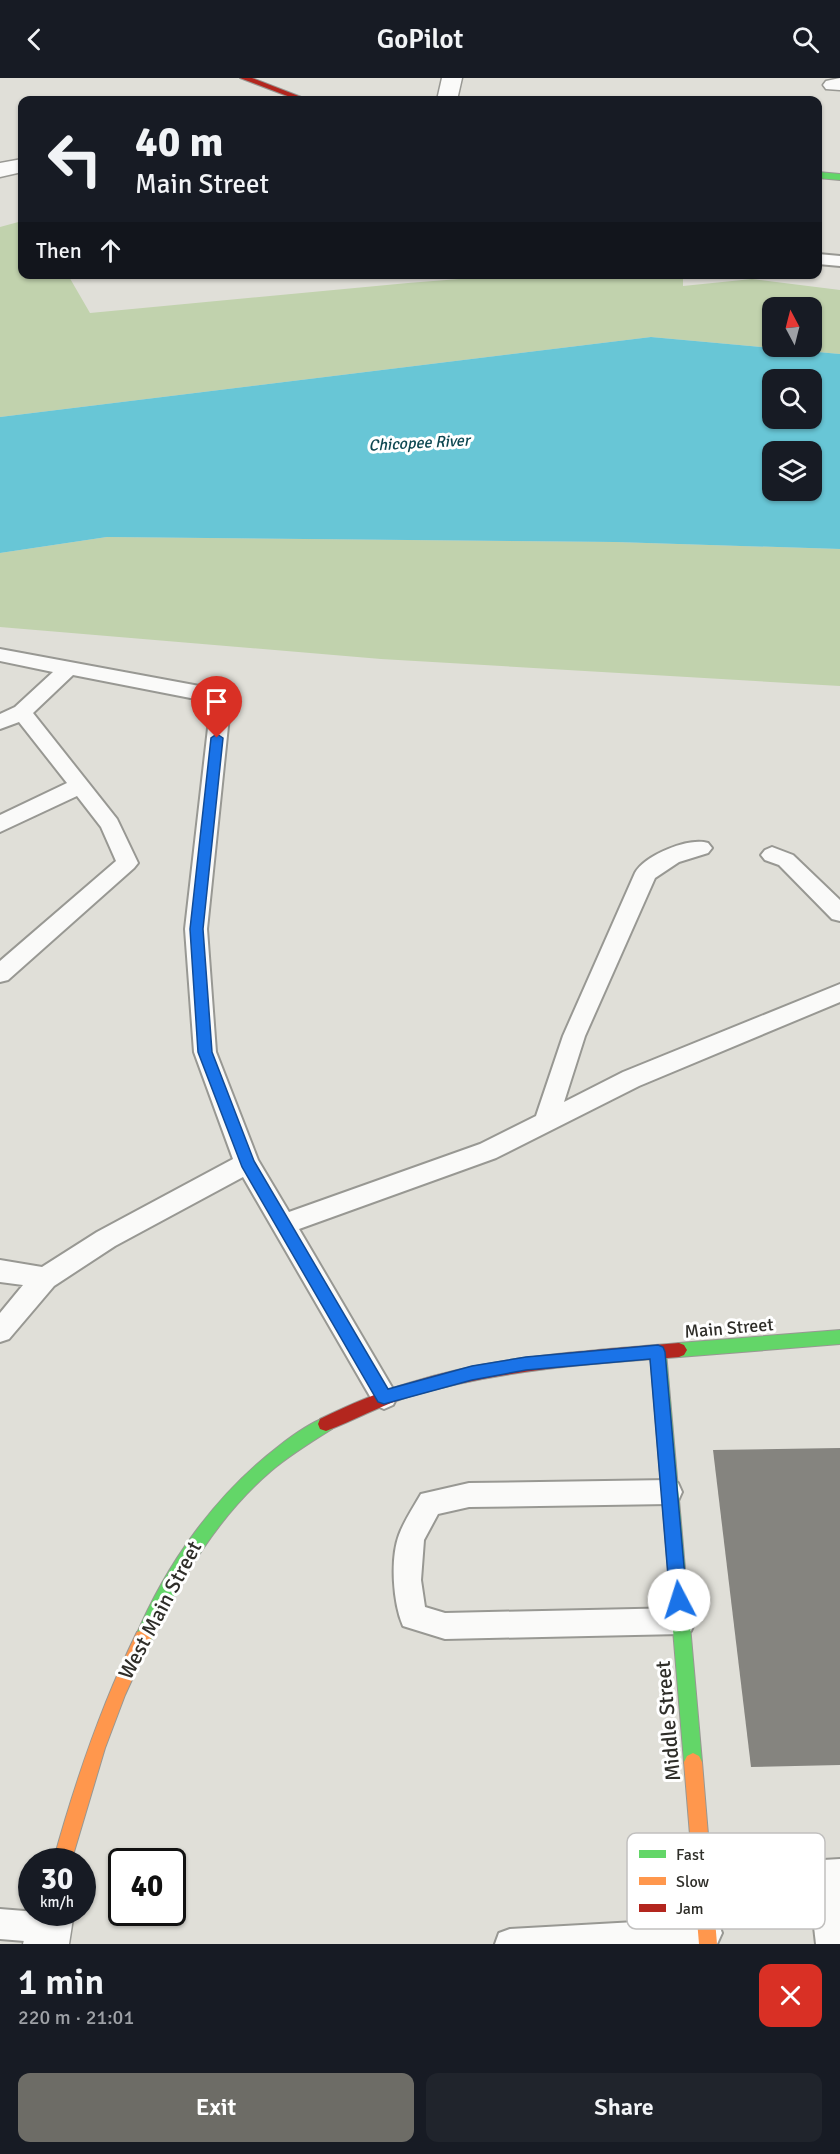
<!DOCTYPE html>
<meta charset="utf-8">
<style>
:root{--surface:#171b24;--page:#20242c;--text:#f1f3f6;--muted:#9ea1a6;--accent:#6d6c66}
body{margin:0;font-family:Signika,sans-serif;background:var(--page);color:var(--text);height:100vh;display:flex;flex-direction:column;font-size:22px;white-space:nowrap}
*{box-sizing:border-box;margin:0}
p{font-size:20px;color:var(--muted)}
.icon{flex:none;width:33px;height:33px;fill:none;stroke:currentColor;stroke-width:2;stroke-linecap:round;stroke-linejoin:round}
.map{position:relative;height:1866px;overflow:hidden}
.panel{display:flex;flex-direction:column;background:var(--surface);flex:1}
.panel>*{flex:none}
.guide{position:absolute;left:18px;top:18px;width:804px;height:183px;border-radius:12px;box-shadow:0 2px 4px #0004;background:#171b24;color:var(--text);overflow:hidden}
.needle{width:39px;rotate:353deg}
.controls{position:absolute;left:762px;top:219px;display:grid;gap:12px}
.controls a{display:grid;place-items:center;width:60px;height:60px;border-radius:12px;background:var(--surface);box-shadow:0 2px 4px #0004;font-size:30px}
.speed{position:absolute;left:18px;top:1770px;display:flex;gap:12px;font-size:30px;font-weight:700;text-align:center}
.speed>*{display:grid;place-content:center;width:78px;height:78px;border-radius:50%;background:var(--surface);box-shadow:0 2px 4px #0004;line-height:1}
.speed small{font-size:15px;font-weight:400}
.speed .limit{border:3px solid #111;border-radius:9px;background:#fff;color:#111}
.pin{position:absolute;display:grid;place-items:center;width:51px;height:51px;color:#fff;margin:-62px -26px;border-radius:50% 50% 50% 0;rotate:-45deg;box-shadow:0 0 6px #0007}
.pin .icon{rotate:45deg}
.me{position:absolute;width:66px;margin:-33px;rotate:355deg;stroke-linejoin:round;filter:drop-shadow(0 0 4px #0008)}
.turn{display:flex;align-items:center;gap:21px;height:126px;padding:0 18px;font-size:27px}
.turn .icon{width:78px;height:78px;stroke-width:2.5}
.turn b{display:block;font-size:42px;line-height:51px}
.then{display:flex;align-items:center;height:57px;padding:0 18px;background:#0003;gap:12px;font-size:22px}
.round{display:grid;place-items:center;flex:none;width:63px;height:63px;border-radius:12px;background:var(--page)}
.overview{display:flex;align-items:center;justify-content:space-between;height:102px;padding:0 18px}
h1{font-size:36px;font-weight:600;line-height:45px}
.primary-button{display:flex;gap:12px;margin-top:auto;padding:12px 18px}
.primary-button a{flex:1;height:69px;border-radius:12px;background:var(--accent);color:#fff;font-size:24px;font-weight:600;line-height:69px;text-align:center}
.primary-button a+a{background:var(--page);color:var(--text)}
header{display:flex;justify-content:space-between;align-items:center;height:78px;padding:0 18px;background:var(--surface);font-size:27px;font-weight:600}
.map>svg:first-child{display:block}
.green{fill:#c1d2ad;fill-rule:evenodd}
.water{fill:#68c6d6;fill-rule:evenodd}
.building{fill:#85847f}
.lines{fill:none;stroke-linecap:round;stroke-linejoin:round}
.lane-casing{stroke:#989893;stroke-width:4}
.street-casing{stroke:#989893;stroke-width:3}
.fast-casing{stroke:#989893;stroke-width:2}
.slow-casing{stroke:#989893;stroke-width:2}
.jam-casing{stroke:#989893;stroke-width:2}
.lane{fill:#fafaf9;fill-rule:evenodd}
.street{fill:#fafaf9;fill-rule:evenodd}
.fast{fill:#63d668;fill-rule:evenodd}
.slow{fill:#ff974d;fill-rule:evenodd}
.jam{fill:#b3261e;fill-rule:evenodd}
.route{fill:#1a73e8;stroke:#114b97;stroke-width:1.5}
.labels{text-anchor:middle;stroke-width:6;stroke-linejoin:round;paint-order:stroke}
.far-water-label{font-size:16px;font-style:italic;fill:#0d4751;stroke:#fff}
.street-label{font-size:18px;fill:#2f2e29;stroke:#fff}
.near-street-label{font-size:21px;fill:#2f2e29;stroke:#fff}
.key{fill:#fff;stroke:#c1c0bf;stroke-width:1.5}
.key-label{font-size:16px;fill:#2f2e29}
</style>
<header><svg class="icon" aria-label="back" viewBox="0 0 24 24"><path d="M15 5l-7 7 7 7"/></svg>GoPilot<svg class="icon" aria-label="search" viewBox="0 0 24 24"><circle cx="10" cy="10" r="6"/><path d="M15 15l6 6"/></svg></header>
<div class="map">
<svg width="840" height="1866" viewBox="0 0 840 1866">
<rect width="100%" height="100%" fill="#e0dfd8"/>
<!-- green -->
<g class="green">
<path d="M22 143V196L68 197 90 235 408 205 522 196H683V208L752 201 840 212V276L651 259 0 339V149ZM772 230H812V268H772Z"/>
<path d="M107 459 615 464 840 471V608L381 581 0 549V475Z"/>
</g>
<!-- water -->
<path class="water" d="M651 259 840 276V471L615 464 107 459 0 475V339ZM772 302H812V340H772ZM772 374H812V412H772Z"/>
<!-- building -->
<path class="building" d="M840 1370V1687L751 1689 713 1372Z"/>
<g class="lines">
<!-- lane casing -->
<g class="lane-casing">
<g id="lane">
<path d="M818 176 840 178V188L818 186Z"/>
<path d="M0 571 221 612 228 614 231 619 207 851 216 974 258 1082 289 1134 480 1066 536 1038 563 958 635 795C645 777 689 759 708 765L712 770 708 775 679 784 655 800 585 958 564 1024 623 994 840 906V924L639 1008 496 1080 299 1151 393 1311 397 1319 393 1327 384 1331 375 1327 243 1099 115 1168 54 1208 9 1261 0 1264V1235L23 1207 0 1204V1182L42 1189 97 1154 233 1081 194 974 185 851 211 624 73 597 33 635 117 741 138 785 134 790 8 902 0 904V883L116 783 101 749 77 718 0 754V737L67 705 19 644 0 651V636L15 629 53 594 0 583Z"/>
<path d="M772 769 793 777 840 822V843L832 841 779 787 765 782 761 777 765 772Z"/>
<path d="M669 1402 678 1405 682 1414 678 1423 669 1426 469 1429 438 1436 424 1462 421 1502 425 1529 445 1535 681 1530 691 1533 695 1543 691 1553 681 1556 445 1561 403 1548C393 1525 390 1481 399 1457 404 1443 413 1430 421 1416L469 1405Z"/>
<path d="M840 1781V1866H816L808 1797 812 1786 823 1782Z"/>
<path d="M0 1831 49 1835 60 1839 64 1850 60 1861 49 1865 0 1861Z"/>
<path d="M707 1840 718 1844 722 1855 717 1866H495L499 1855 510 1851Z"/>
</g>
</g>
<!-- street casing -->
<g class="street-casing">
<g id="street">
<path d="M442 0H462L457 22H437Z"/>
<path d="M840 0V12L826 11 823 7 826 3Z"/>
<path d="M22 81V94L0 99V85Z"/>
<path d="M32 1830V1834H74L69 1866H23Z"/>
</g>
</g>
<!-- fast casing -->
<g class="fast-casing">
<g id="fast">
<path d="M818 94 840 96V102L818 100Z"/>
<path d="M840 1252V1266L679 1279 674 1277 671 1272 674 1267 679 1265Z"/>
<path d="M658 1267 663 1269 666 1274 702 1684 699 1690 693 1693 687 1690 684 1684 650 1274 653 1269Z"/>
<path d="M326 1339 332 1341 334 1346 332 1351C311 1364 290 1377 271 1393 216 1440 181 1502 149 1566L143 1568 137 1566 135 1560C166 1486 215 1417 279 1368 293 1357 310 1345 326 1339Z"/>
</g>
</g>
<!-- slow casing -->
<g class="slow-casing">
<g id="slow">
<path d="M143 1552 149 1554 151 1560 125 1617 105 1670 71 1784H53C75 1704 101 1628 137 1554Z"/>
<path d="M693 1675 699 1678 702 1684 717 1866H699L684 1684 687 1678Z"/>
</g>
</g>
<!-- jam casing -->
<g class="jam-casing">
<g id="jam">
<path d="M240 0H252L309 22H298Z"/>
<path d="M679 1265 684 1267 687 1272 684 1277 679 1279C589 1286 498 1292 411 1318 381 1327 355 1342 326 1353L320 1351 318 1346 320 1341C349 1327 378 1314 409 1305 496 1277 589 1273 679 1265Z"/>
</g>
</g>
<!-- lane -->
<use href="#lane" class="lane"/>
<!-- street -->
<use href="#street" class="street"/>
<!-- fast -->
<use href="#fast" class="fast"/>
<!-- slow -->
<use href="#slow" class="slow"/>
<!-- jam -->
<use href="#jam" class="jam"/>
</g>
<!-- route -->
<path class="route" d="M217 656 223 660 203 851 212 974 254 1083 388 1311 472 1288 526 1279 658 1267 663 1269 665 1274 687 1522 685 1527 679 1530 673 1527 670 1522 650 1281 526 1292 472 1302 384 1326 378 1324 242 1089 198 974 190 851 211 660Z"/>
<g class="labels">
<!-- far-water labels -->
<g class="far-water-label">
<text transform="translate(419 364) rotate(-3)" y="6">Chicopee River</text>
</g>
<!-- street labels -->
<g class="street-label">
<text transform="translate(729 1250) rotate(-5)" y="6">Main Street</text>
</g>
<!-- near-street labels -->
<g class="near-street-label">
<text transform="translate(160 1532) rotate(-62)" y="7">West Main Street</text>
<text transform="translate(668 1643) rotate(-95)" y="7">Middle Street</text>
</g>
</g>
<!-- legend -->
<rect x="627" y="1755" width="198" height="96" rx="9" class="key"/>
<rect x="639" y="1772" width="27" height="8" fill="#63d668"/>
<rect x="639" y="1799" width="27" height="8" fill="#ff974d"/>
<rect x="639" y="1826" width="27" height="8" fill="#b3261e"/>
<g class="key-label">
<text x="676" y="1782">Fast</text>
<text x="676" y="1809">Slow</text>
<text x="676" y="1836">Jam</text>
</g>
</svg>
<div class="controls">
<a><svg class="needle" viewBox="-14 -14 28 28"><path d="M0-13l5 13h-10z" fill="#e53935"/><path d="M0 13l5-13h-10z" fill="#9ea1a6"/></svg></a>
<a><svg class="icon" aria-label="search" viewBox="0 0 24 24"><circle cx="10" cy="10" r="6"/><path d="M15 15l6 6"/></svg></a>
<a><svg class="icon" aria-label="layers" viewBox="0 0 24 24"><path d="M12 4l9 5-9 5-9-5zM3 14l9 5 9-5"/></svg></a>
</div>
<div class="speed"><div>30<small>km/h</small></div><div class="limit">40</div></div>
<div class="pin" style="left:217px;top:660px;background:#d93025"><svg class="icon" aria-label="arrive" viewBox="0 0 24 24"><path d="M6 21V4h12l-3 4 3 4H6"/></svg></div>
<svg class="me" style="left:679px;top:1522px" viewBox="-20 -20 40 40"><circle r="19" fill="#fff"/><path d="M0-13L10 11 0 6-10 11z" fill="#1a73e8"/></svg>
<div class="guide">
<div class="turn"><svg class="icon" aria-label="left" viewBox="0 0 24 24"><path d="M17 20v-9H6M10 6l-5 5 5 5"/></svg><div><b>40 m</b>Main Street</div></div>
<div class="then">Then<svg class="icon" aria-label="ahead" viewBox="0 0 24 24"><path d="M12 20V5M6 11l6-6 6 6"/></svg></div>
</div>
</div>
<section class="panel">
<div class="overview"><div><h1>1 min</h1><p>220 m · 21:01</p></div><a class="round" style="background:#d93025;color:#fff"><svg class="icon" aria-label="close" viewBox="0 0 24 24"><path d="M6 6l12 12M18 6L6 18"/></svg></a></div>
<div class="primary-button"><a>Exit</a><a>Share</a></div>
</section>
